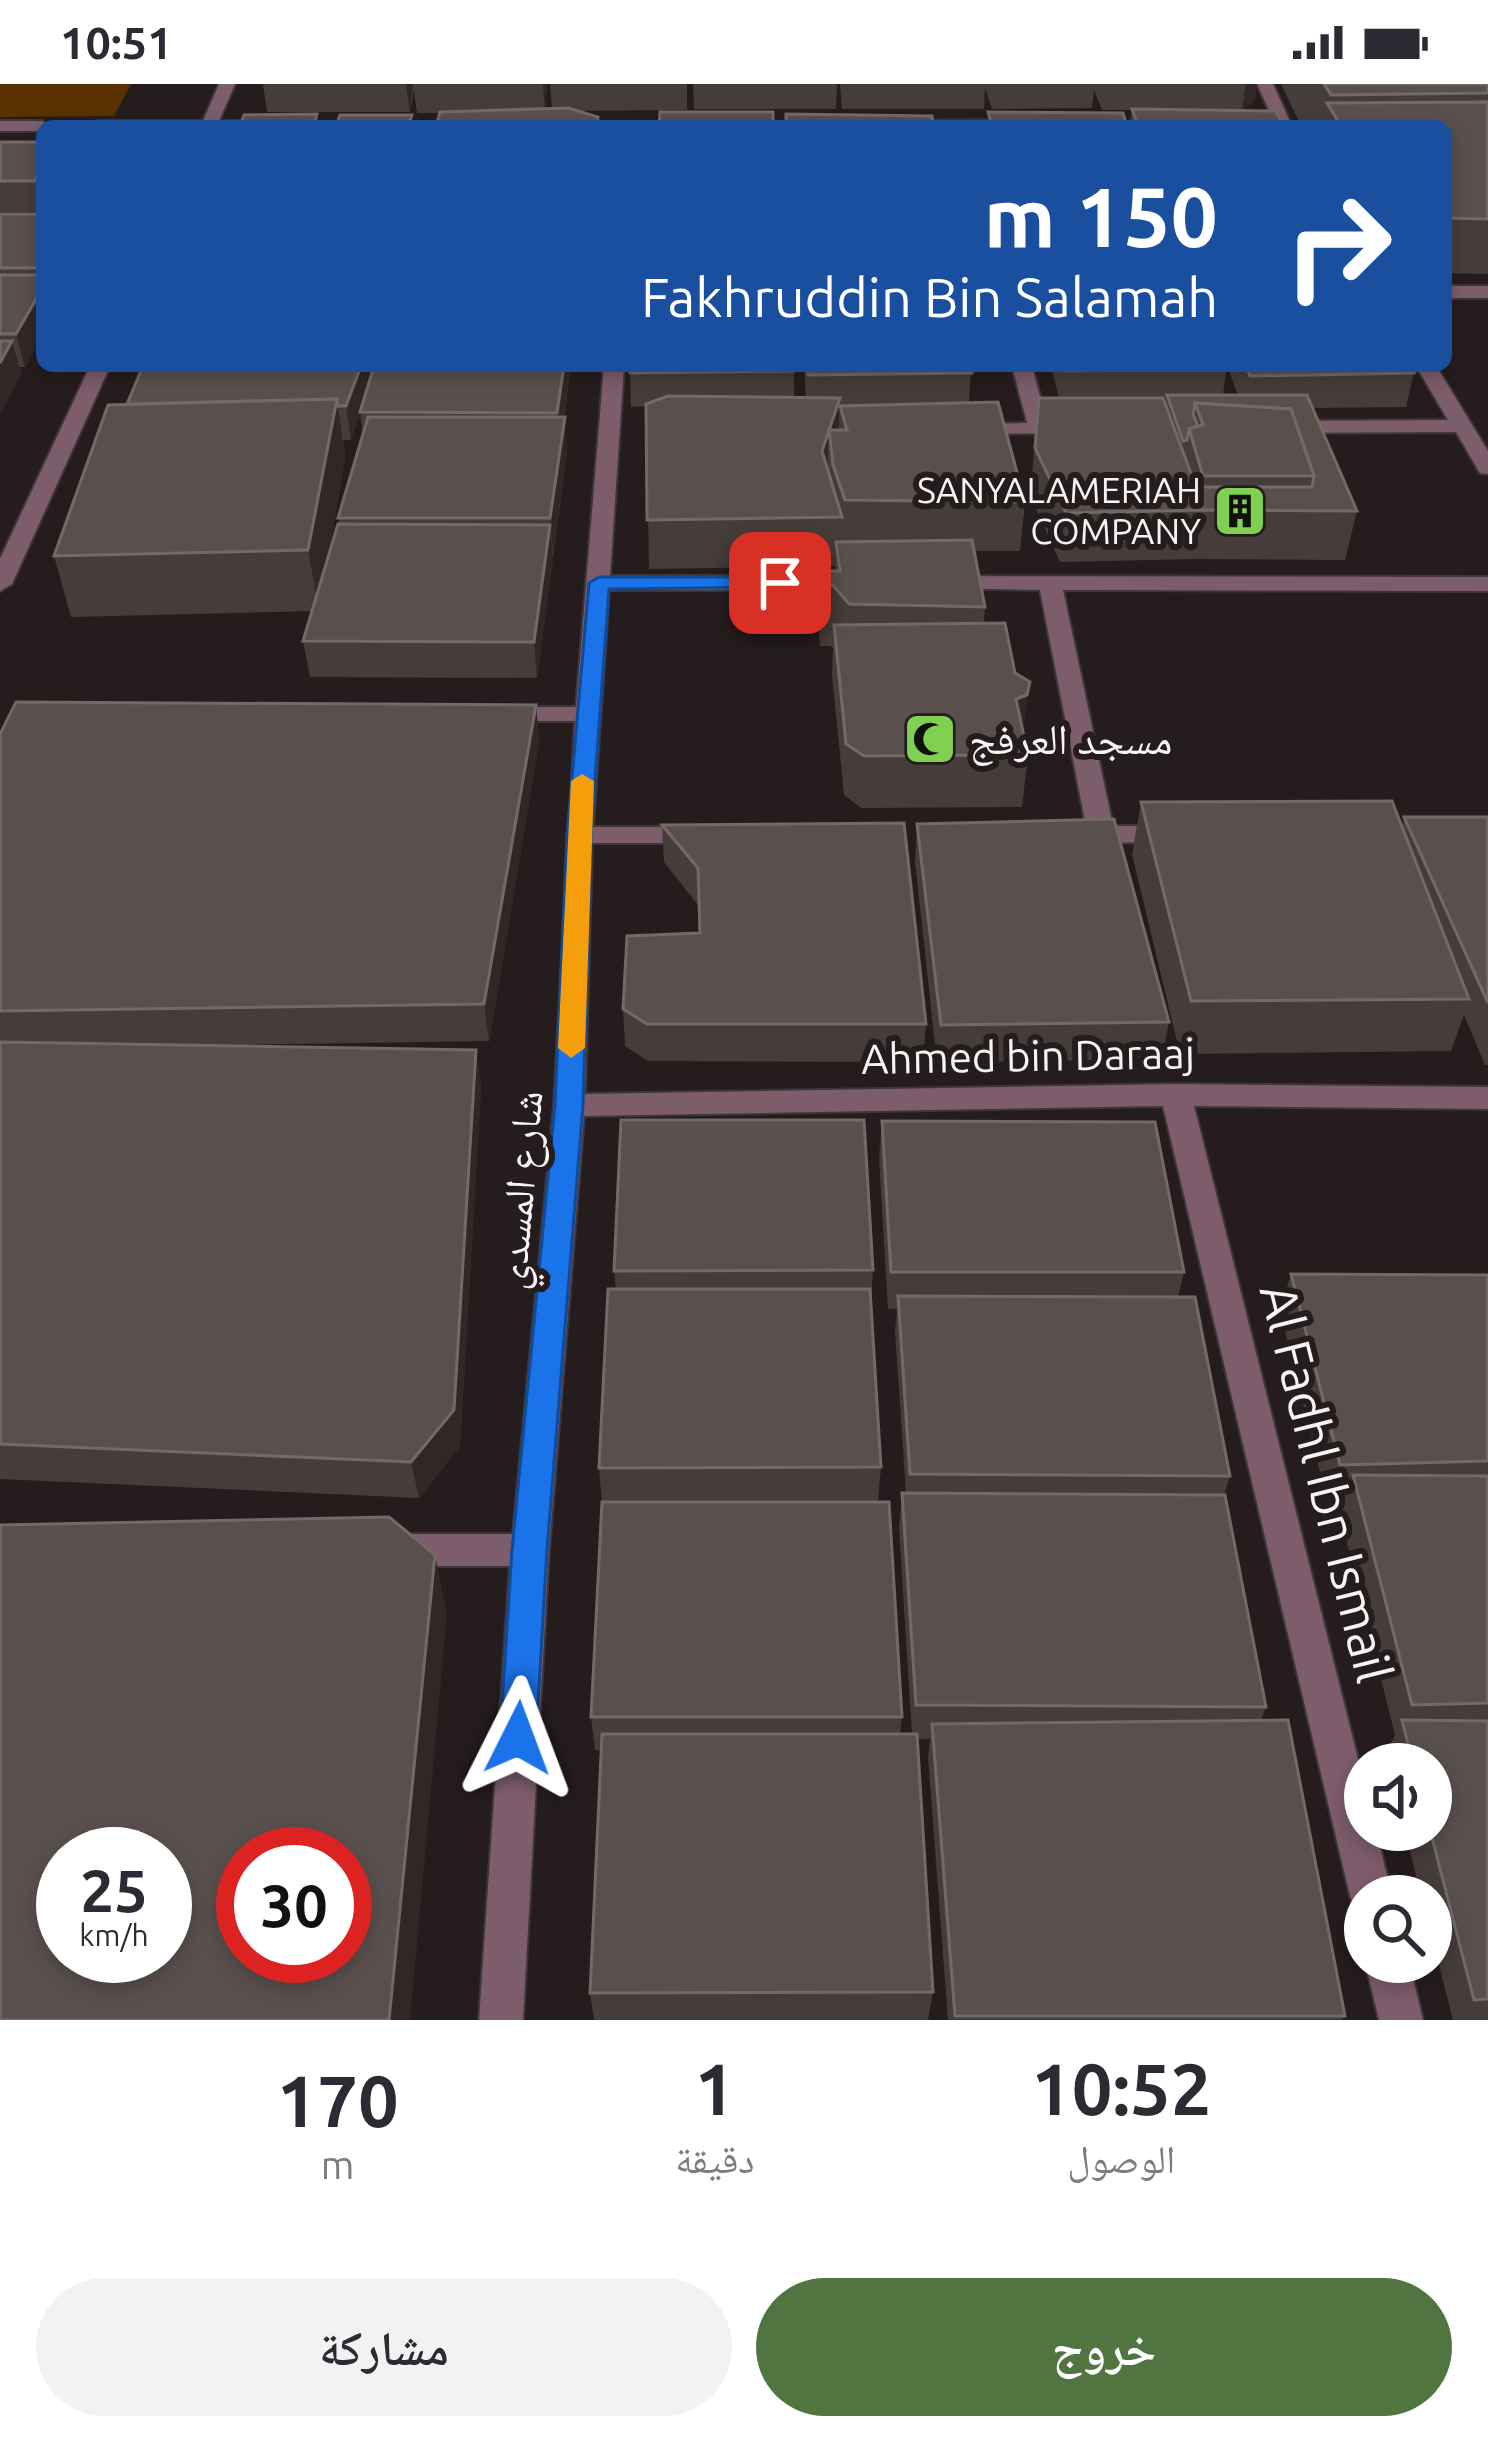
<!DOCTYPE html>
<html lang="ar">
<meta charset="utf-8">
<style>
:root{--surface:#fff;--page:#f2f2f3;--text:#2b2b33;--muted:#7c7c81;--accent:#517540}
body{margin:0;font-family:Ubuntu,"Noto Naskh Arabic",sans-serif;background:var(--page);color:var(--text);direction:rtl;height:100vh;display:flex;flex-direction:column;font-size:45px;white-space:nowrap}
*{box-sizing:border-box;margin:0}
p{font-size:39px;color:var(--muted)}
.icon{flex:none;width:66px;height:66px;fill:none;stroke:currentColor;stroke-width:2;stroke-linecap:round;stroke-linejoin:round}
.map{position:relative;height:1936px;overflow:hidden;direction:ltr}
.sheet{display:flex;flex-direction:column;background:var(--surface);flex:1}
.sheet>*{flex:none}
.guide{position:absolute;left:36px;top:36px;width:1416px;height:252px;border-radius:18px;box-shadow:0 6px 18px #0003;direction:rtl;background:#1a4fa0;color:#fff;overflow:hidden}
.tools{position:absolute;left:1344px;top:1659px;display:grid;gap:24px}
.tools a{display:grid;place-items:center;width:108px;height:108px;border-radius:50%;background:var(--surface);box-shadow:0 6px 18px #0003;font-size:60px}
.speed{position:absolute;left:36px;top:1743px;display:flex;gap:24px;font-size:60px;font-weight:700;text-align:center}
.speed>*{display:grid;place-content:center;width:156px;height:156px;border-radius:50%;background:var(--surface);box-shadow:0 6px 18px #0003;line-height:1}
.speed small{font-size:30px;font-weight:400}
.speed .limit{border:18px solid #d22;background:#fff;color:#111}
.pin{position:absolute;display:grid;place-items:center;width:102px;height:102px;color:#fff;margin:-51px;border-radius:24px;box-shadow:0 6px 18px #0006}
.me{position:absolute;width:132px;margin:-66px;rotate:3deg;stroke-linejoin:round;filter:drop-shadow(0 0 9px #0008)}
.turn{display:flex;align-items:center;gap:42px;height:252px;padding:0 36px;font-size:54px}
.turn .icon{width:156px;height:156px;stroke-width:2.5}
.turn b{display:block;font-size:84px;line-height:102px}
.eta{display:flex;justify-content:space-evenly;align-items:center;height:204px;text-align:center}
.eta b{font-size:72px;font-weight:600;line-height:84px}
.primary-button{display:flex;gap:24px;margin-top:auto;padding:24px 36px}
.primary-button a{flex:1;height:138px;border-radius:72px;background:var(--accent);color:#fff;font-size:48px;font-weight:600;line-height:138px;text-align:center}
.primary-button a+a{background:var(--page);color:var(--text)}
.status{display:flex;justify-content:space-between;align-items:center;height:84px;padding:0 60px;background:var(--surface);direction:ltr}
.status svg{height:33px;fill:currentColor}
.map>svg:first-child{display:block}
.green{fill:#5a3100}
.lines{fill:none;stroke-linecap:round;stroke-linejoin:round}
.service-casing{stroke:#3e3637;stroke-width:4}
.minor-casing{stroke:#3e3637;stroke-width:4}
.service{fill:#7d5c6c;fill-rule:evenodd}
.minor{fill:#7d5c6c;fill-rule:evenodd}
.wall{fill:#453d3a;fill-rule:evenodd}
.shaded-wall{fill:#302726}
.building{fill:#59504e;stroke:#726a67;stroke-width:3;fill-rule:evenodd}
.route{fill:#1a73e8;stroke:#114b97;stroke-width:3}
.slow{fill:#f59e0b}
.labels{text-anchor:middle;stroke-width:12;stroke-linejoin:round;paint-order:stroke}
.far-poi-label{font-size:36px;fill:#f8f2f2;stroke:#251c1d;text-anchor:end}
.poi-label{font-size:42px;fill:#f8f2f2;stroke:#251c1d;text-anchor:start}
.street-label{font-size:42px;fill:#f8f2f2;stroke:#251c1d}
.near-street-label{font-size:51px;fill:#f8f2f2;stroke:#251c1d}
</style>
<div class="status"><b>10:51</b><svg viewBox="0 0 49 12"><path d="M0 12V9h3v3zM5 12V6h3v6zM10 12V3h3v9zM15 12V0h3v12zM26 1h20v11H26zM47 4h2v5h-2z"/></svg></div>
<div class="map">
<svg width="1488" height="1936" viewBox="0 0 1488 1936">
<rect width="100%" height="100%" fill="#251c1d"/>
<!-- green -->
<path class="green" d="M0 0H131L114 32 0 33Z"/>
<g class="lines">
<!-- service casing -->
<g class="service-casing">
<rect id="service" x="1446" y="202" width="42" height="12"/>
</g>
<!-- minor casing -->
<g class="minor-casing">
<g id="minor">
<path d="M219 0H235L219 37H286L294 42H90L98 37H203Z"/>
<path d="M1257 0H1273L1292 42H1276Z"/>
<path d="M1025 36 1032 42H837L845 37Z"/>
<path d="M0 37H42L50 42H42V47H0Z"/>
<path d="M90 282H110L12 500 0 507V475Z"/>
<path d="M604 282H624L610 492H858L870 499 858 506H609L593 743H702L715 751 702 759H592L585 1010 1176 1000 1488 1003V1025L1194 1022 1365 1703V1746H1376L1392 1812H1365V1831L1356 1827 1350 1812 1163 1022 584 1032 549 1466 523 1936H479L510 1482H392L379 1478 373 1466 379 1454 392 1450H513L554 1021 575 637H497L485 630 497 623H576Z"/>
<path d="M1012 282H1032L1047 339 1080 341V349L958 350 955 346 965 340 1027 339Z"/>
<path d="M1416 282H1436L1488 367V390L1480 389 1456 348 1283 349 1273 343 1283 337 1448 336Z"/>
<path d="M942 492 1488 493V507L1063 506 1113 742H1176L1189 750 1176 758 1080 759 1067 751 1071 745 1086 742 1040 506 934 504 930 499Z"/>
<path d="M1365 1878H1409L1423 1936H1379Z"/>
</g>
</g>
<!-- service -->
<use href="#service" class="service"/>
<!-- minor -->
<use href="#minor" class="minor"/>
</g>
<!-- wall -->
<g class="wall">
<path d="M263 0H547L545 25 552 24 550 0H687V26L577 27 598 33 599 42H436L439 29H417L414 6 410 28H267Z"/>
<path d="M693 0H837L836 25H694Z"/>
<path d="M840 0H1257L1254 18 1242 25 1142 26 1285 42H1129L1132 26H1102L1094 6 1092 24 992 25 985 4 984 25H842Z"/>
<path d="M1281 0H1488V190L1446 189V42H1301Z"/>
<rect x="0" y="58" width="42" height="70"/>
<path d="M0 130H42V252L25 283H19L21 290 0 330Z"/>
<path d="M571 282 564 333 567 367 537 594 310 593 303 557 312 527 71 533 54 472 127 320ZM360 329 363 350 328 475 345 373 343 356H351Z"/>
<path d="M630 282H794V314H806L804 282H971L969 319 1025 418 1020 467H974L985 523 984 539 1023 649 1028 671 1022 723 861 724 844 711 832 591 833 565 831 562H820L819 548 821 487H835V482L649 485 646 322 631 323Z"/>
<path d="M1051 282H1227L1223 311H1238L1227 282H1410L1414 289 1406 323 1313 324 1357 427 1345 476 1196 475 1060 478 1030 412 1039 314H1059Z"/>
<path d="M536 621 539 657 489 957 217 961 476 966 481 1003 460 1362 419 1414 0 1395V650Z"/>
<path d="M1141 718 1402 742 1404 733H1488V981H1485L1464 931 1451 967 1180 970 1132 770Z"/>
<path d="M917 740 1169 938 1162 975 937 979 915 777Z"/>
<path d="M662 741 926 940 923 978 648 977 625 962 623 925 699 849 698 821 664 778Z"/>
<path d="M882 1037 1184 1188 1178 1213 1230 1392 1224 1411 1266 1623 1261 1636 1345 1932 1342 1936H948L928 1673 930 1655H917L933 1908 928 1936H594L590 1909 601 1666H595L591 1633 602 1418 599 1384 616 1205 614 1187 873 1186 871 1219 881 1383 878 1418 902 1633 900 1650H912L899 1444 902 1409H906L895 1248 897 1225H888L879 1074Z"/>
<path d="M1291 1190 1488 1191V1936H1453L1431 1850V1812H1421L1405 1746H1431V1680H1388L1386 1669 1395 1651 1339 1427 1343 1416H1327L1280 1227Z"/>
</g>
<!-- shaded-wall -->
<g class="shaded-wall">
<path d="M406 0H415H413L410 28Z"/>
<path d="M543 0H547L545 27Z"/>
<path d="M1246 0H1257L1254 18 1242 25Z"/>
<path d="M42 82 41 112 42 125 35 97Z"/>
<path d="M42 205V252L25 283 16 250Z"/>
<path d="M12 257 21 290 0 330V279Z"/>
<path d="M361 282H378L351 356 346 322Z"/>
<path d="M564 282H571L559 363 557 329Z"/>
<path d="M840 314 838 362 829 347Z"/>
<path d="M337 315 345 373 319 527 308 466Z"/>
<path d="M565 333 567 367 553 469 550 434Z"/>
<path d="M829 348 827 394 822 367Z"/>
<path d="M550 441 553 476 537 594 534 558Z"/>
<path d="M1030 598 1023 649 1016 615Z"/>
<path d="M536 621 539 657 489 957 484 920Z"/>
<path d="M476 966 481 1003 460 1362 419 1414 411 1378Z"/>
<path d="M435 1471 447 1530 410 1936H389Z"/>
</g>
<!-- building -->
<g class="building">
<path d="M1324 0H1488V9L1331 11Z"/>
<path d="M1488 18V135L1446 134V42H1341L1327 19Z"/>
<path d="M568 24 598 33 597 42H436L440 28Z"/>
<path d="M1132 25 1275 27 1285 42H1138Z"/>
<path d="M660 28H773V42H659Z"/>
<path d="M988 28 1123 29 1127 42H992Z"/>
<path d="M317 30 314 42H240L244 31Z"/>
<path d="M786 30 932 32 933 42H786Z"/>
<path d="M340 31H412L408 42H336Z"/>
<path d="M0 58H42V82L35 97H0Z"/>
<rect x="0" y="130" width="42" height="54"/>
<path d="M0 191H42V205L16 250H0Z"/>
<path d="M0 257H12L0 279Z"/>
<path d="M143 282H361L346 322H338L337 315 127 320Z"/>
<path d="M374 282H564L557 329 360 328Z"/>
<path d="M630 282H794V287L630 289Z"/>
<path d="M807 282H971L972 289 808 291Z"/>
<path d="M1063 282H1227L1228 285 1064 287Z"/>
<path d="M1246 282H1410L1414 289 1250 292Z"/>
<path d="M1167 311H1307L1357 427 1204 426 1066 429 1035 364 1039 314H1163L1202 419 1199 403H1312L1314 392 1291 325 1195 319 1193 330 1198 342 1189 345 1187 356 1183 357Z"/>
<path d="M668 312 840 314 822 367 842 433 647 436 646 320Z"/>
<path d="M337 315 308 466 54 472 108 321Z"/>
<path d="M998 318 1025 418 845 416 833 381 829 346H847L840 322Z"/>
<path d="M1195 319 1291 325 1314 392H1203L1189 345 1203 341Z"/>
<path d="M368 333H565L550 434H338Z"/>
<path d="M338 440 550 441 534 558 303 557Z"/>
<path d="M972 456 985 523 849 520 833 501H822L821 487H840L836 458Z"/>
<path d="M1005 539 1015 589 1030 598 1027 611 1016 615 1028 671 864 672 846 660 834 541Z"/>
<path d="M16 618 536 621 484 920 0 927V650Z"/>
<path d="M1392 717 1469 915 1191 917 1141 718Z"/>
<path d="M1404 733H1488V919Z"/>
<path d="M1114 735 1169 938 941 941 917 740Z"/>
<path d="M904 739 926 940H647L623 925 627 852 700 849 698 784 662 741Z"/>
<path d="M0 958 476 966 454 1326 411 1378 0 1360Z"/>
<path d="M621 1036H864L873 1186 614 1187Z"/>
<path d="M882 1037 1155 1038 1184 1188H891Z"/>
<path d="M1291 1190 1488 1191V1377L1340 1381Z"/>
<path d="M608 1205H870L881 1383 599 1384Z"/>
<path d="M898 1212 1195 1213 1230 1392 910 1390Z"/>
<path d="M1353 1391 1488 1392V1619L1412 1621Z"/>
<path d="M902 1409 1225 1411 1266 1623 916 1621Z"/>
<path d="M602 1418H889L902 1633H591Z"/>
<path d="M389 1433 435 1471 389 1936H0V1441ZM63 1770H165V1872H63ZM243 1770H345V1872H243Z"/>
<path d="M1288 1636 1345 1932H955L932 1640Z"/>
<path d="M1402 1636 1488 1637V1915L1474 1916 1430 1746 1431 1680H1413Z"/>
<path d="M602 1650H917L933 1908 590 1909Z"/>
</g>
<!-- route -->
<path class="route" d="M780 493 790 499 787 503 609 505 591 751 583 1021 547 1466 536 1654 531 1666 518 1671 505 1666 500 1654 512 1466 555 1021 567 751 589 499 599 493Z"/>
<!-- slow -->
<path class="slow" d="M582 690 594 697 585 964 571 974 558 964 571 697Z"/>
<!-- icons -->
<defs>
<g id="building-square" transform="scale(2.7)"><rect x="-9" y="-9" width="18" height="18" rx="4" fill="#80d051" stroke="#251c1d"/><path d="M-4-6H4V6H1V3H-1V6H-4ZM-2.5-4.3h1.7v1.8h-1.7ZM.8-4.3h1.7v1.8H.8ZM-2.5-1h1.7V.8h-1.7ZM.8-1h1.7V.8H.8Z" fill="#111"/></g>
<g id="mosque-square" transform="scale(2.7)"><rect x="-9" y="-9" width="18" height="18" rx="4" fill="#80d051" stroke="#251c1d"/><path d="M3.5-4.9A6 6 0 1 0 3.5 4.9A5 5 0 1 1 3.5-4.9Z" fill="#111"/></g>
</defs>
<g fill-rule="evenodd">
<use href="#building-square" x="1240" y="427"/>
<use href="#mosque-square" x="930" y="655"/>
</g>
<g class="labels">
<!-- far-poi labels -->
<g class="far-poi-label">
<text x="1201" y="419">SANYALAMERIAH<tspan x="1201" dy="41">COMPANY</tspan></text>
</g>
<!-- poi labels -->
<g class="poi-label">
<text x="969" y="670">مسجد العرفج</text>
</g>
<!-- street labels -->
<g class="street-label">
<text transform="translate(1028 972) rotate(-1)" y="15">Ahmed bin Daraaj</text>
<text transform="translate(519 1106) rotate(-85)" y="15">شارع المسدي</text>
</g>
<!-- near-street labels -->
<g class="near-street-label">
<text transform="translate(1326 1399) rotate(76)" y="18">Al Fadhl Ibn Ismail</text>
</g>
</g>
</svg>
<div class="tools">
<a><svg class="icon" aria-label="sound" viewBox="0 0 24 24"><path d="M4 9h4l5-4v14l-5-4H4zM17 9q2 3 0 6"/></svg></a>
<a><svg class="icon" aria-label="search" viewBox="0 0 24 24"><circle cx="10" cy="10" r="6"/><path d="M15 15l6 6"/></svg></a>
</div>
<div class="speed"><div>25<small>km/h</small></div><div class="limit">30</div></div>
<div class="pin" style="left:780px;top:499px;background:#d93025"><svg class="icon" aria-label="arrive" viewBox="0 0 24 24"><path d="M6 21V4h12l-3 4 3 4H6"/></svg></div>
<svg class="me" style="left:518px;top:1654px" viewBox="-20 -20 40 40"><path d="M0-17L14 15 0 8-14 15z" fill="#1a73e8" stroke="#fff" stroke-width="4"/></svg>
<div class="guide">
<div class="turn"><svg class="icon" aria-label="right" viewBox="0 0 24 24"><path d="M7 20v-9h11M14 6l5 5-5 5"/></svg><div><b>150 m</b>Fakhruddin Bin Salamah</div></div>
</div>
</div>
<section class="sheet">
<div class="eta">
<div><b>10:52</b><p>الوصول</p></div>
<div><b>1</b><p>دقيقة</p></div>
<div><b>170</b><p>m</p></div>
</div>
<div class="primary-button"><a>خروج</a><a>مشاركة</a></div>
</section>
